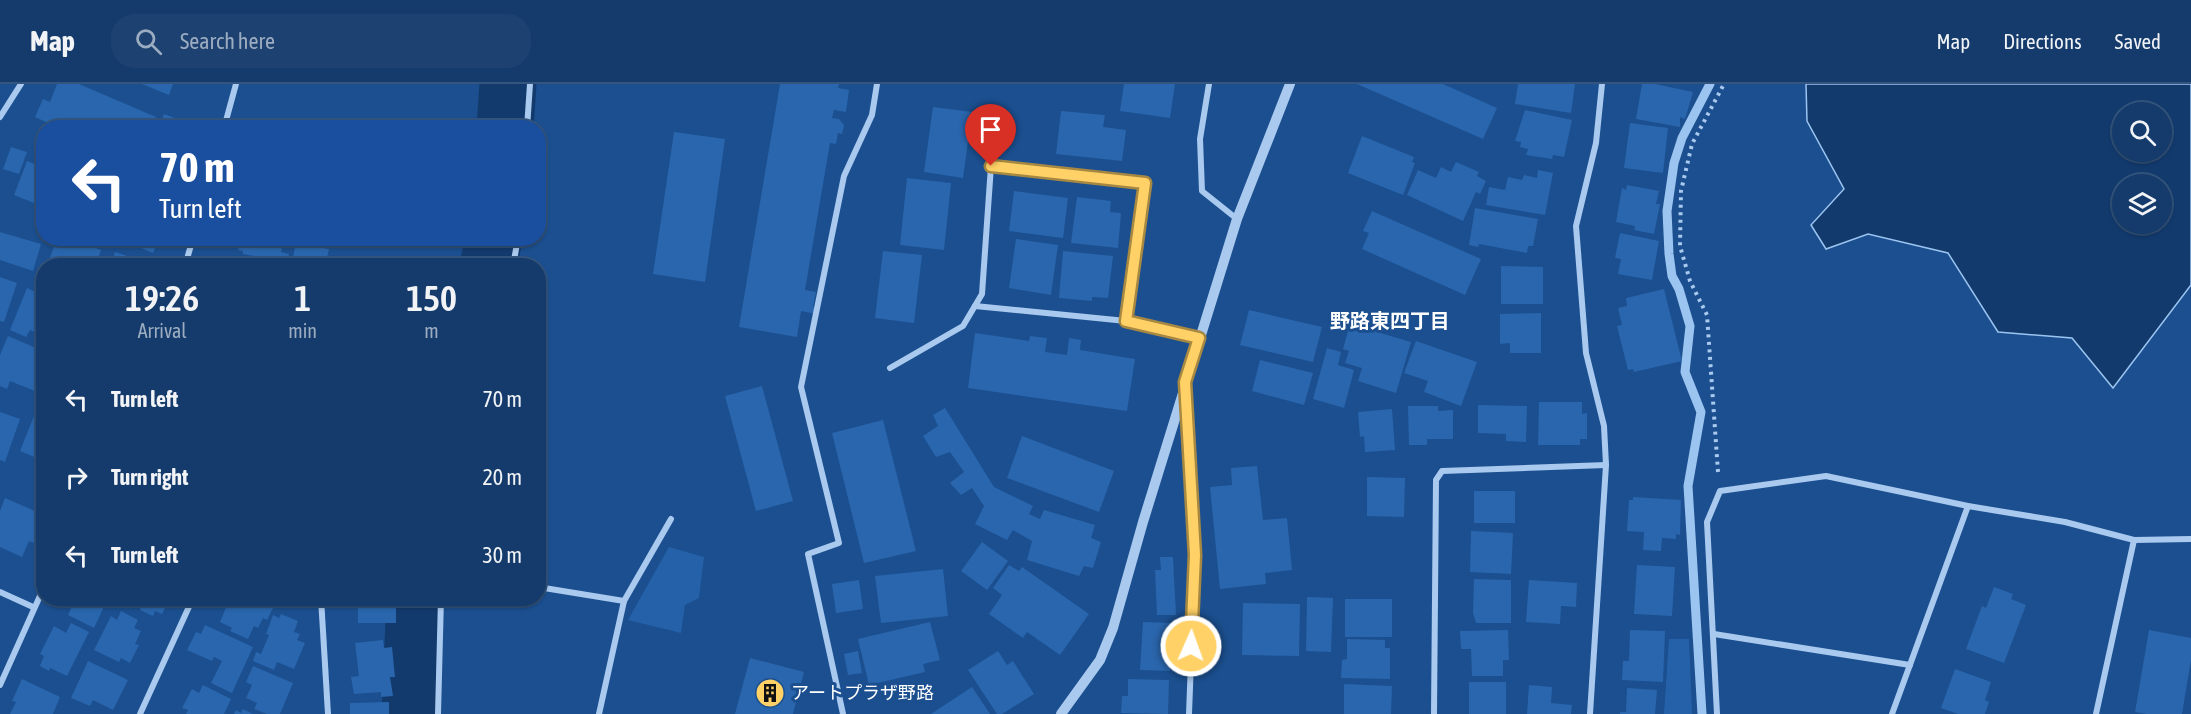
<!DOCTYPE html>
<meta charset="utf-8">
<style>
:root{--surface:#143b6b;--page:#1d4271;--text:#f1f3f6;--muted:#9dadc1;--line:#33557e}
body{margin:0;font-family:"Asap Condensed","Noto Sans JP",sans-serif;background:var(--page);color:var(--text);height:100vh;display:flex;flex-direction:column;font-size:22px;white-space:nowrap}
*{box-sizing:border-box;margin:0}
p{font-size:20px;color:var(--muted)}
.icon{flex:none;width:33px;height:33px;fill:none;stroke:currentColor;stroke-width:2;stroke-linecap:round;stroke-linejoin:round}
.map{position:relative;flex:1;overflow:hidden}
.details{position:absolute;left:36px;top:174px;width:510px;height:348px;display:flex;flex-direction:column;background:var(--surface);border-radius:24px;box-shadow:0 2px 4px #0004,0 0 0 2px var(--line)}
.details>*{flex:none}
.guide{position:absolute;left:36px;top:36px;width:510px;height:126px;border-radius:24px;box-shadow:0 2px 4px #0004,0 0 0 2px var(--line);background:#1a4fa0;color:#fff;overflow:hidden}
.buttons{position:absolute;left:2112px;top:18px;display:grid;gap:12px}
.buttons a{display:grid;place-items:center;width:60px;height:60px;border-radius:50%;background:var(--surface);box-shadow:0 2px 4px #0004,0 0 0 2px var(--line);font-size:30px}
.pin{position:absolute;display:grid;place-items:center;width:51px;height:51px;color:#fff;margin:-62px -26px;border-radius:50% 50% 50% 0;rotate:-45deg;box-shadow:0 0 6px #0007}
.pin .icon{rotate:45deg}
.me{position:absolute;width:66px;margin:-33px;rotate:2deg;stroke-linejoin:round;filter:drop-shadow(0 0 4px #0008)}
.turn{display:flex;align-items:center;gap:21px;height:126px;padding:0 24px;font-size:27px}
.turn .icon{width:78px;height:78px;stroke-width:2.5}
.turn b{display:block;font-size:42px;line-height:51px}
.eta{display:flex;justify-content:space-evenly;align-items:center;height:102px;text-align:center}
.eta b{font-size:36px;font-weight:600;line-height:42px}
ul{padding:0;list-style:none}
li{display:flex;align-items:center;gap:18px;height:78px;padding:0 24px}
li div{flex:1}
li b{display:block;font-size:22px}
li em{font-style:normal}
header{display:flex;align-items:center;gap:36px;box-sizing:border-box;height:84px;padding:0 30px;background:var(--surface);border-bottom:2px solid var(--line)}
header strong{font-size:28px}
nav{display:flex;gap:33px;margin-inline-start:auto;font-size:21px}
.search{width:420px;height:54px;background:var(--page);display:flex;align-items:center;gap:15px;box-sizing:border-box;padding:0 21px;border-radius:24px;color:var(--muted);font-size:22px}
.map>svg:first-child{display:block}
.green{fill:#2461a8}
.water{fill:#123a6d;stroke:#9cc4f0;stroke-width:1.5;fill-rule:evenodd}
.lines{fill:none;stroke-linecap:round;stroke-linejoin:round}
.stream{stroke:#9cc4f0;stroke-width:9}
.river{stroke:#123a6d;stroke-width:57}
.building{fill:#2a66ad}
.path{stroke:#a9c9ee;stroke-width:4;stroke-dasharray:3 4.5;stroke-linecap:butt}
.minor{stroke:#a9c9ee;stroke-width:6}
.tertiary{stroke:#a9c9ee;stroke-width:10}
.route-casing{stroke:#a68842;stroke-width:15}
.route{stroke:#ffd166;stroke-width:10}
.labels{text-anchor:middle;stroke-width:6;stroke-linejoin:round;paint-order:stroke}
.poi-label{font-size:18px;fill:#fff;stroke:#1b4f8f;text-anchor:start}
.neighbourhood-label{font-size:20px;font-weight:bold;fill:#fff;stroke:#1b4f8f}
</style>
<header>
<strong>Map</strong>
<div class="search"><svg class="icon" aria-label="search" viewBox="0 0 24 24"><circle cx="10" cy="10" r="6"/><path d="M15 15l6 6"/></svg>Search here</div>
<nav><a>Map</a><a>Directions</a><a>Saved</a></nav>
</header>
<div class="map">
<svg width="2191" height="630" viewBox="0 0 2191 630">
<rect width="100%" height="100%" fill="#1b4f8f"/>
<!-- green -->
<g class="green">
<path d="M669 463 704 473 699 514 685 521 681 549 628 536Z"/>
<path d="M1669 555H1689L1692 630H1664Z"/>
</g>
<!-- water -->
<path class="water" d="M1806 0H2191V201L2113 304 2072 254 1998 248 1948 169 1868 150 1826 165 1811 141 1844 105 1807 37ZM2122 28H2162V68H2122ZM2122 100H2162V140H2122Z"/>
<g class="lines">
<!-- stream -->
<path class="stream" d="M1702 630 1688 402 1701 328 1685 288 1690 242 1679 205 1672 192 1669 170 1667 127 1674 79 1682 54 1710 0"/>
<!-- river -->
<g class="river">
<path d="M505 44 508 0"/>
<path d="M488 182 494 154"/>
<path d="M410 630 415 514"/>
</g>
</g>
<!-- building -->
<g class="building">
<path d="M57 0H79L156 33 152 44H59L35 33 43 15 50 18Z"/>
<path d="M142 0H173L169 11Z"/>
<path d="M780 0H839L838 4 849 6 846 28 834 26 832 34 839 35 844 41 842 50 838 49 836 60 830 59 805 206 816 208 813 223 817 224 816 230 801 227 797 253 739 243Z"/>
<path d="M1124 0H1175L1170 34 1120 27Z"/>
<path d="M1357 0H1443L1497 24 1483 55Z"/>
<path d="M1518 0H1575L1571 29 1515 20Z"/>
<path d="M1642 0H1655L1693 8 1685 35 1680 33V43L1636 35Z"/>
<path d="M933 23 972 28 963 94 924 88Z"/>
<path d="M1525 26 1572 36 1564 73 1553 71 1552 75 1526 71 1528 65 1520 63 1521 58 1515 57Z"/>
<path d="M1061 27 1105 31 1103 43 1126 46 1122 77 1056 70Z"/>
<path d="M164 30 199 43V44H159Z"/>
<path d="M259 34 299 40V44H258Z"/>
<path d="M1630 39 1668 44 1663 89 1624 84Z"/>
<path d="M674 48 725 55 705 198 653 190Z"/>
<path d="M1362 52 1414 73 1412 78 1415 79 1403 111 1348 89Z"/>
<path d="M11 63 27 68 19 90 3 85Z"/>
<path d="M27 77 44 84V123L14 111Z"/>
<path d="M1456 78 1479 88 1477 92 1486 97 1480 110 1476 108 1463 137 1407 111 1418 86 1436 94 1441 83 1451 88Z"/>
<path d="M1538 86 1553 89 1545 131 1486 121 1489 103 1505 106 1508 93 1522 96 1524 91 1537 94Z"/>
<path d="M907 94 951 99 944 166 900 161Z"/>
<path d="M1627 101 1659 107 1656 120H1660L1654 150 1634 146 1635 142 1616 138 1622 104 1626 106Z"/>
<path d="M1014 107 1068 114 1063 154 1009 147Z"/>
<path d="M1077 113 1111 117 1110 128 1121 129 1118 164 1071 159Z"/>
<path d="M1475 124 1538 135 1533 162H1528L1527 169 1479 160 1478 163 1469 161Z"/>
<path d="M1372 127 1481 175 1465 211 1362 165 1369 149 1363 147Z"/>
<path d="M0 148 41 160 33 187 0 176Z"/>
<path d="M1620 149 1659 157 1652 196 1618 190 1621 175 1615 174Z"/>
<path d="M61 154H69L101 166 96 182H47L56 157 60 158Z"/>
<path d="M93 154H108L106 160Z"/>
<path d="M117 154H159L153 169Z"/>
<path d="M241 154H284L281 168 289 170 287 182 258 177 259 173 243 170V167L238 166Z"/>
<path d="M297 154H326L323 164 329 165 325 182H291Z"/>
<path d="M1016 155 1058 161 1051 211 1009 204Z"/>
<path d="M883 167 922 171 914 239 875 234Z"/>
<path d="M1063 167 1113 172 1108 214 1092 213V217L1059 214Z"/>
<path d="M115 168 156 181V182H111Z"/>
<path d="M221 174 249 181V182H220Z"/>
<path d="M1501 182 1543 183V220H1501Z"/>
<path d="M0 193 17 199 4 238 0 237Z"/>
<path d="M27 204 44 212V252L30 246 26 253 10 246Z"/>
<path d="M1664 205 1682 277 1634 288 1633 285 1628 286 1617 242 1622 241 1618 224 1627 222 1626 214Z"/>
<path d="M1249 226 1322 243 1313 278 1240 261Z"/>
<path d="M1541 229V269H1510V259L1500 260V230Z"/>
<path d="M1350 240 1411 258 1396 309 1358 297 1362 284 1345 279 1349 267 1343 265Z"/>
<path d="M975 249 1029 257 1030 252 1047 254 1045 268 1067 271 1069 254 1081 256 1080 266 1135 275 1127 327 968 304Z"/>
<path d="M8 252 43 267 42 271 44 272V277L40 285 43 287 35 307 10 297 7 305 0 302V271Z"/>
<path d="M1416 257 1477 278 1461 322 1424 308 1428 297 1404 289Z"/>
<path d="M1327 264 1341 268 1338 281 1354 286 1344 324 1313 315Z"/>
<path d="M1260 276 1313 289 1304 321 1252 307Z"/>
<path d="M762 302 793 417 756 427 725 312Z"/>
<path d="M1539 318H1582V330L1587 329V355H1580V361H1538Z"/>
<path d="M1478 321 1527 322 1526 358 1506 357V350L1478 349Z"/>
<path d="M1408 322H1438V327L1453 326V355H1427V361H1409Z"/>
<path d="M945 324 994 403 1033 422 1029 430 1040 435 1044 426 1095 441 1091 454 1101 458 1093 484 1084 482 1079 492 1027 476 1032 457 1013 446 1007 456 975 440 984 422 972 404 961 411 950 399 964 388 950 368 936 373 923 352 938 342 933 331Z"/>
<path d="M1392 325 1395 366 1365 368 1364 352 1360 353 1358 328Z"/>
<path d="M0 328 20 335 5 378 0 376Z"/>
<path d="M34 332 44 336V377L20 367Z"/>
<path d="M883 336 916 467 864 479 832 349Z"/>
<path d="M1022 352 1114 387 1099 428 1007 394Z"/>
<path d="M1257 382 1263 436 1287 434 1292 486 1265 489 1266 500 1220 505 1210 403 1232 401 1231 384Z"/>
<path d="M1367 393 1405 394 1404 433 1367 432Z"/>
<rect x="1474" y="407" width="41" height="32"/>
<path d="M1633 413 1681 416 1680 451 1676 450V455L1662 454 1661 467 1643 466 1644 448 1627 447 1629 416H1633Z"/>
<path d="M5 414 44 431V445L37 460 29 457 22 473 0 463V427Z"/>
<path d="M1471 447 1513 449 1511 490 1470 488Z"/>
<path d="M982 458 1008 477 987 506 961 487Z"/>
<path d="M1160 473H1173L1176 531H1157L1155 486H1161Z"/>
<path d="M1009 481 1019 487 1022 483 1089 530 1060 571 1027 548 1023 554 989 530 1002 511 993 504Z"/>
<path d="M1637 481 1675 483 1672 532 1634 530Z"/>
<path d="M943 485 948 532 881 539 875 492Z"/>
<path d="M1474 495 1511 496V539H1476L1473 529Z"/>
<path d="M859 496 863 525 836 529 832 500Z"/>
<path d="M1529 496 1577 499 1576 523 1561 522 1560 540 1526 538Z"/>
<path d="M1994 503 2013 510 2011 515 2026 521 2004 579 1966 565 1982 522 1986 524Z"/>
<path d="M1307 513 1333 514 1331 568 1306 567Z"/>
<path d="M68 514H108L94 544 68 531 74 518Z"/>
<path d="M128 514H170L162 530 155 527 153 532 140 526 142 521Z"/>
<path d="M230 514H269L276 518 267 536 263 534 258 544 254 542 248 555 230 547 232 544 220 538Z"/>
<rect x="358" y="514" width="38" height="25"/>
<rect x="1345" y="515" width="47" height="38"/>
<path d="M1243 519 1300 520 1299 572 1242 571Z"/>
<path d="M121 527 138 536 134 544 141 547 135 560 139 561 130 579 121 574 119 578 94 566 111 532 117 536Z"/>
<path d="M281 530 298 537 294 548 300 550 297 556 305 559 294 585 277 578 274 586 253 577 256 568 261 570 269 551 266 550 273 531 279 534Z"/>
<path d="M930 538 940 576 923 580 925 588 869 601 858 555Z"/>
<path d="M1143 538 1172 539 1170 587 1140 586Z"/>
<path d="M71 539 89 548 67 592 50 584 49 587 40 582 44 572 40 570 54 542 66 549Z"/>
<path d="M205 541 253 563 232 609 211 599 222 577 214 573 212 577 187 566 196 548 201 550Z"/>
<path d="M1508 546 1509 576H1503V592H1472L1471 565H1461L1460 547Z"/>
<path d="M1630 546 1665 547 1663 598 1622 596 1623 577H1629Z"/>
<path d="M2149 546 2191 554V576L2182 630H2147L2135 628Z"/>
<path d="M1347 555 1385 556V564H1390V595L1341 594 1342 576 1347 575Z"/>
<path d="M383 556 384 564 392 563 395 593H390L393 612 381 613V608L354 610 351 593 359 592 355 559Z"/>
<path d="M858 567 862 589 848 591 844 570Z"/>
<path d="M998 567 1007 581 1013 577 1034 610 1002 630H997L968 586Z"/>
<path d="M750 574 804 588 793 630H735Z"/>
<path d="M88 577 128 596 113 626 93 616 90 622 71 614Z"/>
<path d="M253 582 293 599 280 630H267L254 625 257 619 246 614 252 601 246 598Z"/>
<path d="M1955 585 1991 598 1985 616 1989 618 1985 630H1958L1941 624Z"/>
<path d="M22 595 60 613 53 630H10L16 618 12 617Z"/>
<path d="M1128 595 1169 596 1168 630 1121 629 1122 612H1128Z"/>
<rect x="1469" y="598" width="37" height="32"/>
<path d="M1344 600 1392 602 1391 630H1344Z"/>
<path d="M203 601 231 615 224 630H186L188 626 182 624 192 605 199 609Z"/>
<path d="M1529 601 1552 603 1551 619 1572 621 1571 630H1527Z"/>
<path d="M972 603 990 630H931Z"/>
<path d="M1627 604 1657 606 1655 630H1620V628H1626Z"/>
<path d="M389 618V630H350V619Z"/>
<path d="M243 625 253 630H234L236 626 241 629Z"/>
</g>
<g class="lines">
<!-- path -->
<path class="path" d="M1718 388 1707 231 1690 197 1680 162 1681 107 1692 60 1724 0"/>
<!-- minor -->
<g class="minor">
<path d="M1209 0 1200 55 1202 107 1237 135"/>
<path d="M0 33 21 0"/>
<path d="M224 44 236 0"/>
<path d="M527 44 530 0"/>
<path d="M185 182 193 154"/>
<path d="M513 182 518 154"/>
<path d="M975 222 1126 237 1199 254"/>
<path d="M890 284 963 242 982 210 991 82 1145 99 1126 237"/>
<path d="M1186 308 1195 471 1189 630"/>
<path d="M538 503 624 517"/>
<path d="M0 508 33 523"/>
<path d="M321 514 328 630"/>
<path d="M1714 550 1910 581"/>
<path d="M0 601 44 503"/>
<path d="M140 630 193 514"/>
<path d="M438 630 441 514"/>
<path d="M599 630 624 517 671 435"/>
<path d="M843 630 808 470 839 459 801 303 844 92 872 31 877 0"/>
<path d="M1434 630 1436 396 1442 387 1606 381"/>
<path d="M1590 630 1606 381 1604 342 1586 269 1576 142 1596 59 1602 0"/>
<path d="M1717 630 1707 438 1720 407 1826 392 1968 422 2065 438 2134 456 2191 455"/>
<path d="M1892 630 1968 422"/>
<path d="M2096 630 2134 456"/>
</g>
<!-- tertiary -->
<path class="tertiary" d="M1061 630 1100 576 1113 544 1143 438 1237 135 1290 0"/>
</g>
<g class="lines">
<!-- route casing -->
<g class="route-casing">
<path id="route" d="M991 82 1145 99 1126 237 1199 254 1185 298 1195 471 1191 562"/>
</g>
<!-- route -->
<use href="#route" class="route"/>
</g>
<!-- icons -->
<defs>
<g id="building-disc" transform="scale(1.5)"><circle r="9.5" fill="#ffd166" stroke="#1b4f8f"/><path d="M-4-6H4V6H1V3H-1V6H-4ZM-2.5-4.3h1.7v1.8h-1.7ZM.8-4.3h1.7v1.8H.8ZM-2.5-1h1.7V.8h-1.7ZM.8-1h1.7V.8H.8Z" fill="#111"/></g>
</defs>
<g fill-rule="evenodd">
<use href="#building-disc" x="770" y="609"/>
</g>
<g class="labels">
<!-- poi labels -->
<g class="poi-label">
<text x="791" y="615">アートプラザ野路</text>
</g>
<!-- neighbourhood labels -->
<g class="neighbourhood-label">
<text x="1390" y="244">野路東四丁目</text>
</g>
</g>
</svg>
<div class="buttons">
<a><svg class="icon" aria-label="search" viewBox="0 0 24 24"><circle cx="10" cy="10" r="6"/><path d="M15 15l6 6"/></svg></a>
<a><svg class="icon" aria-label="layers" viewBox="0 0 24 24"><path d="M12 4l9 5-9 5-9-5zM3 14l9 5 9-5"/></svg></a>
</div>
<div class="pin" style="left:991px;top:82px;background:#d93025"><svg class="icon" aria-label="arrive" viewBox="0 0 24 24"><path d="M6 21V4h12l-3 4 3 4H6"/></svg></div>
<svg class="me" style="left:1191px;top:562px" viewBox="-20 -20 40 40"><circle r="17" fill="#ffd166" stroke="#fff" stroke-width="3"/><path d="M0-11L8 9 0 5-8 9z" fill="#fff"/></svg>
<div class="guide">
<div class="turn"><svg class="icon" aria-label="left" viewBox="0 0 24 24"><path d="M17 20v-9H6M10 6l-5 5 5 5"/></svg><div><b>70 m</b>Turn left</div></div>
</div>
<section class="details">
<div class="eta">
<div><b>19:26</b><p>Arrival</p></div>
<div><b>1</b><p>min</p></div>
<div><b>150</b><p>m</p></div>
</div>
<ul>
<li><svg class="icon" aria-label="left" viewBox="0 0 24 24"><path d="M17 20v-9H6M10 6l-5 5 5 5"/></svg><div><b>Turn left</b></div><em>70 m</em></li>
<li><svg class="icon" aria-label="right" viewBox="0 0 24 24"><path d="M7 20v-9h11M14 6l5 5-5 5"/></svg><div><b>Turn right</b></div><em>20 m</em></li>
<li><svg class="icon" aria-label="left" viewBox="0 0 24 24"><path d="M17 20v-9H6M10 6l-5 5 5 5"/></svg><div><b>Turn left</b></div><em>30 m</em></li>
</ul>
</section>
</div>
